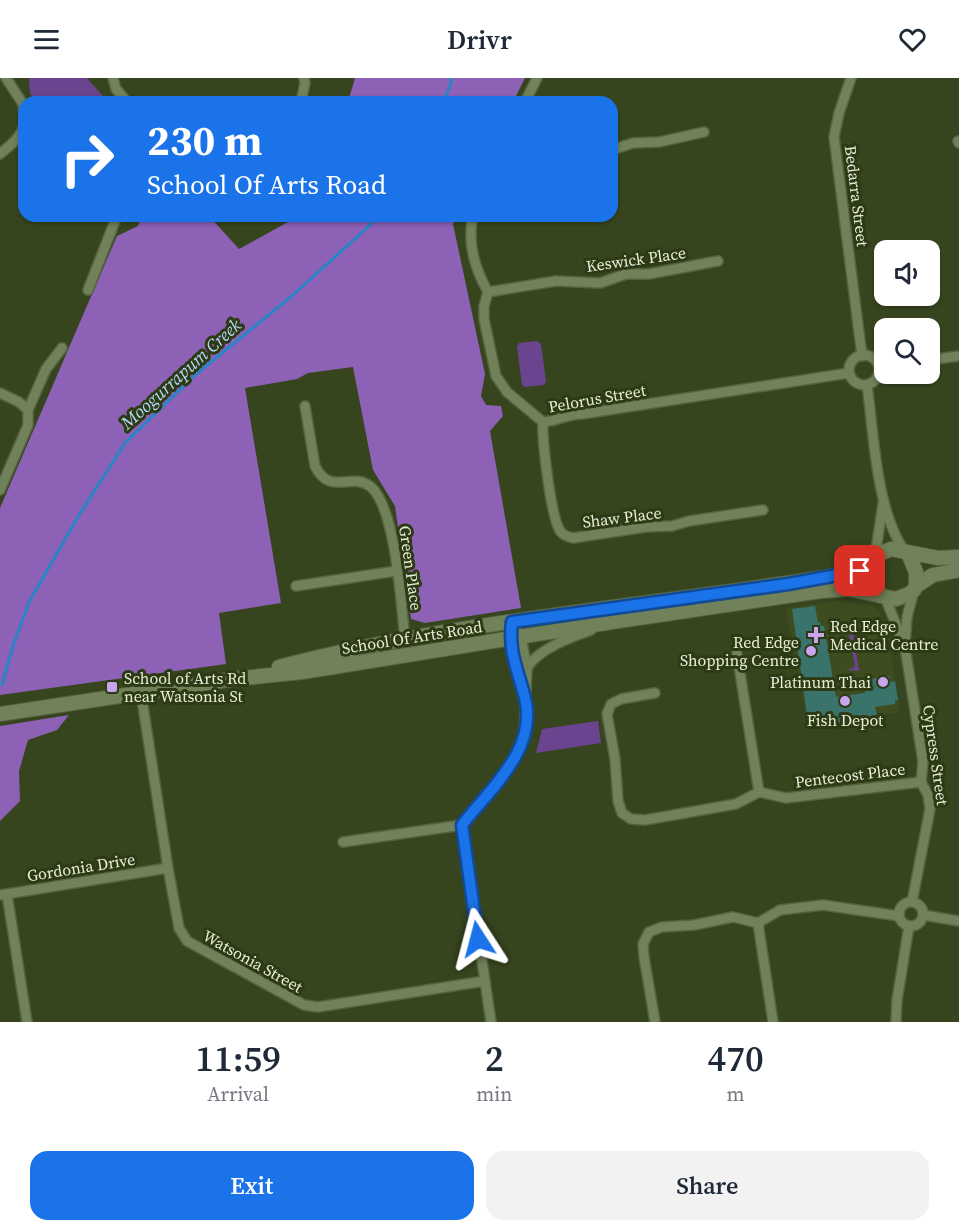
<!DOCTYPE html>
<style>
:root{--surface:#fff;--page:#f2f2f3;--text:#1f2937;--muted:#747a83;--accent:#1a73e8}
body{margin:0;font-family:"Source Serif 4",serif;background:var(--page);color:var(--text);height:100vh;display:flex;flex-direction:column;font-size:22px;white-space:nowrap}
*{box-sizing:border-box;margin:0}
p{font-size:20px;color:var(--muted)}
.icon{flex:none;width:33px;height:33px;fill:none;stroke:currentColor;stroke-width:2;stroke-linecap:round;stroke-linejoin:round}
.map{position:relative;height:944px;overflow:hidden}
.side{display:flex;flex-direction:column;background:var(--surface);flex:1}
.side>*{flex:none}
.top-card{position:absolute;left:18px;top:18px;width:600px;height:126px;border-radius:18px;box-shadow:0 2px 4px #0004;background:#1a73e8;color:#fff;overflow:hidden}
.controls{position:absolute;left:874px;top:162px;display:grid;gap:12px}
.controls a{display:grid;place-items:center;width:66px;height:66px;border-radius:12px;background:var(--surface);box-shadow:0 2px 4px #0004;font-size:30px}
.pin{position:absolute;display:grid;place-items:center;width:51px;height:51px;color:#fff;margin:-26px;border-radius:12px;box-shadow:0 3px 9px #0006}
.me{position:absolute;width:66px;margin:-33px;rotate:351deg;stroke-linejoin:round;filter:drop-shadow(0 0 4px #0008)}
.turn{display:flex;align-items:center;gap:21px;height:126px;padding:0 30px;font-size:27px}
.turn .icon{width:78px;height:78px;stroke-width:2.5}
.turn b{display:block;font-size:42px;line-height:51px}
.eta{display:flex;justify-content:space-evenly;align-items:center;height:102px;text-align:center}
.eta b{font-size:36px;font-weight:600;line-height:42px}
.cta{display:flex;gap:12px;margin-top:auto;padding:12px 30px}
.cta a{flex:1;height:69px;border-radius:18px;background:var(--accent);color:#fff;font-size:24px;font-weight:600;line-height:69px;text-align:center}
.cta a+a{background:var(--page);color:var(--text)}
header{display:flex;justify-content:space-between;align-items:center;height:78px;padding:0 30px;background:var(--surface);font-size:27px;font-weight:600}
.map>svg:first-child{display:block}
.built{fill:#3d4d1f}
.green{fill:#6a448e}
.forest{fill:#8c61b6}
.lines{fill:none;stroke-linecap:round;stroke-linejoin:round}
.stream{stroke:#2a84c8;stroke-width:3}
.building{fill:#39736c}
.street-casing{stroke:#56623f;stroke-width:12}
.secondary-casing{stroke:#56623f;stroke-width:16}
.street{stroke:#718159;stroke-width:9}
.secondary{stroke:#718159;stroke-width:14}
.route-casing{stroke:#114b97;stroke-width:15}
.route{stroke:#1a73e8;stroke-width:10}
.poi-dot{fill:#c8a5ee;stroke:#2d3a14;stroke-width:2}
.labels{text-anchor:middle;stroke-width:6;stroke-linejoin:round;paint-order:stroke}
.street-label{font-size:16px;fill:#e5eed8;stroke:#2d3a14}
.poi-label{font-size:16px;fill:#e5eed8;stroke:#2d3a14;text-anchor:start}
.water-label{font-size:18px;font-style:italic;fill:#b2d9fd;stroke:#2d3a14}
</style>
<header><svg class="icon" aria-label="menu" viewBox="0 0 24 24"><path d="M4 6h16M4 12h16M4 18h16"/></svg>Drivr<svg class="icon" aria-label="heart" viewBox="0 0 24 24"><path d="M12 20l-8-8c-3-5 5-10 8-4 3-6 11-1 8 4z"/></svg></header>
<div class="map">
<svg width="959" height="944" viewBox="0 0 959 944">
<rect width="100%" height="100%" fill="#37451f"/>
<!-- built -->
<path class="built" d="M843 522 869 527 875 530 886 545 900 634 808 649 786 530Z"/>
<!-- green -->
<g class="green">
<path d="M29 0H87L108 24H35L30 15Z"/>
<path d="M537 263 541 266 546 303 544 307 525 309 522 307 517 269 519 265Z"/>
<path d="M844 548 857 550 850 552 851 555H853L859 593 847 592 855 589 848 550 840 551Z"/>
<path d="M598 643 601 665 536 675 542 651Z"/>
</g>
<!-- forest -->
<g class="forest">
<path d="M355 0H525L513 24H348Z"/>
<path d="M142 138H209L239 171 299 138H457L453 146 485 296 481 318 486 327 501 328 503 338 490 353 521 530 425 545 411 541 395 428 373 392 353 289 308 295 297 301 245 310 281 525 219 535 226 586 0 617V430L117 158 138 148Z"/>
<path d="M69 637 57 652 28 662 19 693 20 723 0 743V648Z"/>
</g>
<g class="lines">
<!-- stream -->
<g class="stream">
<path d="M444 24 451 5V0"/>
<path d="M2 607 13 568 29 524 79 437 125 365 195 297 293 217 380 138"/>
</g>
</g>
<!-- building -->
<path class="building" d="M815 528 818 545 820 544 821 548H824L836 619 865 615 863 602 889 598 890 604 895 603 898 622 895 623V626L875 629 877 639 809 650 792 531Z"/>
<g class="lines">
<!-- street casing -->
<g class="street-casing">
<g id="street">
<path d="M6 0 23 26 24 35"/>
<path d="M113 0 116 11 127 24"/>
<path d="M851 0 839 35 834 59 862 278"/>
<path d="M301 24 305 5 304 0"/>
<path d="M525 24 537 0"/>
<path d="M958 63 959 65"/>
<path d="M612 72 633 65 659 64 704 54"/>
<path d="M0 76C9 68 21 60 24 47"/>
<path d="M473 138C467 164 475 191 488 214L484 228V241L496 298 507 314 543 344C557 343 568 336 582 336L849 295"/>
<path d="M88 212 115 143 113 138"/>
<path d="M488 214 556 203 600 205 626 196H649L718 183"/>
<circle cx="864" cy="292" r="15"/>
<path d="M930 282 959 278"/>
<path d="M867 307C874 357 876 433 905 474"/>
<path d="M0 315 19 324 28 332V347L0 412"/>
<path d="M305 328 315 388C330 419 352 393 371 409 396 431 401 527 405 561"/>
<path d="M28 332 46 291 62 270"/>
<path d="M543 344C542 361 551 443 561 454 564 458 569 459 573 460L646 449 672 448 689 443 763 432"/>
<path d="M875 478 883 426"/>
<path d="M296 508 396 493"/>
<path d="M885 519 905 569 923 684 921 704 928 717 930 731 912 824"/>
<path d="M510 557 515 590 524 616"/>
<path d="M905 567 907 539 914 512"/>
<path d="M737 576 759 714"/>
<path d="M527 590C538 571 571 559 591 552"/>
<path d="M141 615 168 790 179 850 187 863 304 927 318 929 485 903"/>
<path d="M655 615 621 621 611 626 607 636 615 681 618 723 622 735 631 741 645 742 736 726 759 714 786 720 921 704"/>
<path d="M343 764 462 747"/>
<path d="M7 816 27 944"/>
<path d="M0 817 168 790"/>
<circle cx="911" cy="836" r="12"/>
<path d="M923 837 959 843"/>
<path d="M758 845 773 944"/>
<path d="M491 944 462 747C483 720 514 692 524 659L527 590 521 559 512 544"/>
<path d="M655 944 644 879 643 866 649 854 662 849 694 847 733 839 758 845 780 832 823 827 899 838"/>
<path d="M896 944 897 922 909 848"/>
</g>
</g>
<!-- secondary casing -->
<g class="secondary-casing">
<g id="secondary">
<path d="M908 475 916 494V508"/>
<path d="M872 483 873 503 881 518"/>
<path d="M279 589C463 541 653 528 840 497L860 493 875 478 891 471 938 480 959 479"/>
<path d="M0 636 233 601 302 594 618 543 821 513 848 511 896 521 909 516 914 512 916 508 933 497 959 492"/>
</g>
</g>
<!-- street -->
<use href="#street" class="street"/>
<!-- secondary -->
<use href="#secondary" class="secondary"/>
</g>
<g class="lines">
<!-- route casing -->
<g class="route-casing">
<path id="route" d="M478 861 462 747C490 711 538 671 525 620 518 592 508 574 512 544L788 506 860 493"/>
</g>
<!-- route -->
<use href="#route" class="route"/>
</g>
<!-- markers -->
<g class="poi-dot">
<path d="M813 548h6v6h6v6h-6v6h-6v-6h-6v-6h6z"/>
<circle cx="811" cy="573" r="6"/>
<circle cx="883" cy="604" r="6"/>
<rect x="106" y="603" width="12" height="12" rx="3"/>
<circle cx="845" cy="623" r="6"/>
</g>
<g class="labels">
<!-- street labels -->
<g class="street-label">
<text transform="translate(857 118) rotate(83)" y="6">Bedarra Street</text>
<text transform="translate(636 181) rotate(-8)" y="6">Keswick Place</text>
<text transform="translate(597 320) rotate(-10)" y="6">Pelorus Street</text>
<text transform="translate(622 439) rotate(-7)" y="6">Shaw Place</text>
<text transform="translate(411 490) rotate(82)" y="6">Green Place</text>
<text transform="translate(412 559) rotate(-9)" y="6">School Of Arts Road</text>
<text transform="translate(936 677) rotate(82)" y="6">Cypress Street</text>
<text transform="translate(850 697) rotate(-7)" y="6">Pentecost Place</text>
<text transform="translate(81 789) rotate(-9)" y="6">Gordonia Drive</text>
<text transform="translate(253 883) rotate(29)" y="6">Watsonia Street</text>
</g>
<!-- poi labels -->
<g class="poi-label">
<text x="830" y="554">Red Edge<tspan x="830" dy="18">Medical Centre</tspan></text>
<text x="799" y="570" text-anchor="end">Red Edge<tspan x="799" dy="18">Shopping Centre</tspan></text>
<text x="124" y="606">School of Arts Rd<tspan x="124" dy="18">near Watsonia St</tspan></text>
<text x="871" y="610" text-anchor="end">Platinum Thai</text>
<text x="845" y="648" text-anchor="middle">Fish Depot</text>
</g>
<!-- water labels -->
<g class="water-label">
<text transform="translate(181 296) rotate(-42)" y="6">Moogurrapum Creek</text>
</g>
</g>
</svg>
<div class="controls">
<a><svg class="icon" aria-label="sound" viewBox="0 0 24 24"><path d="M4 9h4l5-4v14l-5-4H4zM17 9q2 3 0 6"/></svg></a>
<a><svg class="icon" aria-label="search" viewBox="0 0 24 24"><circle cx="10" cy="10" r="6"/><path d="M15 15l6 6"/></svg></a>
</div>
<div class="pin" style="left:860px;top:493px;background:#d93025"><svg class="icon" aria-label="arrive" viewBox="0 0 24 24"><path d="M6 21V4h12l-3 4 3 4H6"/></svg></div>
<svg class="me" style="left:478px;top:861px" viewBox="-20 -20 40 40"><path d="M0-17L14 15 0 8-14 15z" fill="#1a73e8" stroke="#fff" stroke-width="4"/></svg>
<div class="top-card">
<div class="turn"><svg class="icon" aria-label="right" viewBox="0 0 24 24"><path d="M7 20v-9h11M14 6l5 5-5 5"/></svg><div><b>230 m</b>School Of Arts Road</div></div>
</div>
</div>
<section class="side">
<div class="eta">
<div><b>11:59</b><p>Arrival</p></div>
<div><b>2</b><p>min</p></div>
<div><b>470</b><p>m</p></div>
</div>
<div class="cta"><a>Exit</a><a>Share</a></div>
</section>
